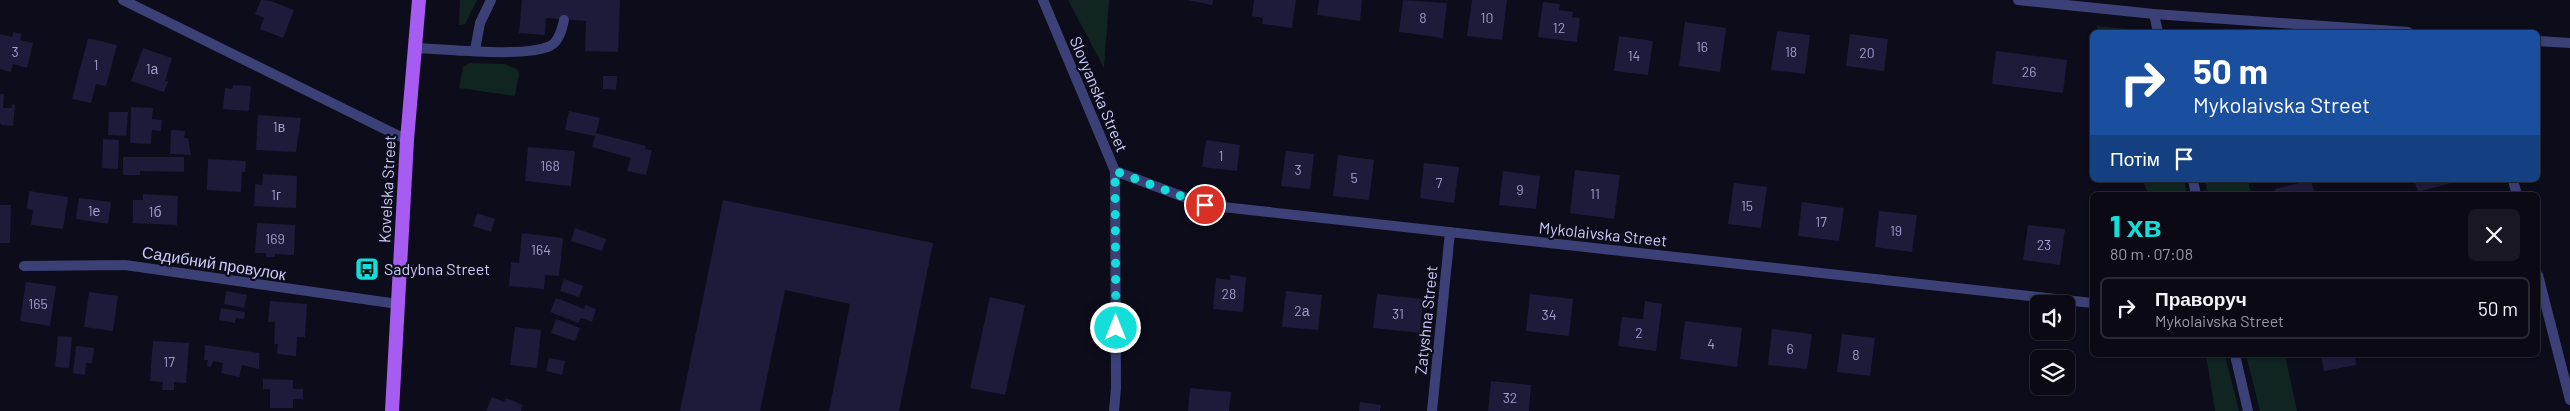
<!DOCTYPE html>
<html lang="uk">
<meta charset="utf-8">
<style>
:root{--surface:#0a0914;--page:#181722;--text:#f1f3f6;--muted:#999aa0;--line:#2a2a34;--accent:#13ded9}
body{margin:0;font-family:Barlow,sans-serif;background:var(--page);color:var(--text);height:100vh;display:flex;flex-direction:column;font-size:19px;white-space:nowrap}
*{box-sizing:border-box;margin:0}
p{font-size:16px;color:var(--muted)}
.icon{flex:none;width:28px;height:28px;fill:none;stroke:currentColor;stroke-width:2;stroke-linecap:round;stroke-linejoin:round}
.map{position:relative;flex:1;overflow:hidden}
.side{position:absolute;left:2090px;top:192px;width:450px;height:165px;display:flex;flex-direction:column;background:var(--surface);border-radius:8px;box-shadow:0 1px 4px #0004,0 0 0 1px var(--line)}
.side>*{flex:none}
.top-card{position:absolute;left:2090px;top:30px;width:450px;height:152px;border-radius:8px;box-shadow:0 1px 4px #0004,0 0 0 1px var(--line);background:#1a4fa0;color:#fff;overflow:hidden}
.buttons{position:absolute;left:2030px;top:295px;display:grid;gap:10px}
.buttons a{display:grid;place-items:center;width:45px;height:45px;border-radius:8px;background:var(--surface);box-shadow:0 1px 4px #0004,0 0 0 1px var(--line);font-size:25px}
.pin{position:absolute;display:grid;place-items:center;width:42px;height:42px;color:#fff;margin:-21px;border:2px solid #fff;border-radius:50%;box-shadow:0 1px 5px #0007}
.me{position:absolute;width:55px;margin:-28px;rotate:0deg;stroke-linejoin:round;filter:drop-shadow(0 0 4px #0008)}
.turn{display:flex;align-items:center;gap:18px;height:105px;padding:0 20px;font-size:22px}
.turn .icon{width:65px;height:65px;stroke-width:2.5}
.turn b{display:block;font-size:35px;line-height:42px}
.then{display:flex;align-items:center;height:48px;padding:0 20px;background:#0003;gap:10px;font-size:19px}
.round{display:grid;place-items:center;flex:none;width:52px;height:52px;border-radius:8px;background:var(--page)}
.summary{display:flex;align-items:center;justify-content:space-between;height:85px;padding:0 20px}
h1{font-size:30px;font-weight:800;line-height:38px;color:var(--accent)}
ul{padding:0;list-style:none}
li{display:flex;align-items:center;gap:15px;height:62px;margin:0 10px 8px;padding:0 10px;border:2px solid var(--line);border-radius:8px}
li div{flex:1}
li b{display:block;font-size:19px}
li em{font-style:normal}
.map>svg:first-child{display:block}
.green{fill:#102421}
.building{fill:#1d1a3a}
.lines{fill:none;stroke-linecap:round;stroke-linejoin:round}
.service{stroke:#3b4076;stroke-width:10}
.minor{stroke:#3b4076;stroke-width:10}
.primary{stroke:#a65bf1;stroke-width:14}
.route{stroke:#13ded9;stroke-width:9;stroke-dasharray:0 16.2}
.labels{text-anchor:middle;stroke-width:4.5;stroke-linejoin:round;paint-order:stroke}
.number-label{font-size:14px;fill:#a09fcb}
.street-label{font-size:16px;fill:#cbcbfb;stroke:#0d0c1b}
.poi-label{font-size:16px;fill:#cbcbfb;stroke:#0d0c1b;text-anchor:start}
</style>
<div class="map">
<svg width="2570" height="411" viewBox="0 0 2570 411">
<rect width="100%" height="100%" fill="#0d0c1b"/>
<!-- green -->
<g class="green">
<path d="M460 0H477L465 24 459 25Z"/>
<path d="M1068 0H1109L1104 68Z"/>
<path d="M2097 26 2147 31V32H2098Z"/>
<path d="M470 63 505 64 517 69 519 74 515 96 459 88 463 67Z"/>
<path d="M2143 180H2184L2187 195H2148Z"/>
<path d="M2205 180H2248L2251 195H2208Z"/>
<path d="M2206 355H2225L2239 411H2215Z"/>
<path d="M2246 355H2285L2297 411H2260Z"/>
</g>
<!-- building -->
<g class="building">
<path d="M261 0 271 1 294 10 283 38 260 29 264 18 255 14Z"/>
<path d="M522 0H620L618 52 585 51 586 21 546 18 545 35 519 33Z"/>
<path d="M1187 0H1213L1212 5Z"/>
<path d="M1254 0H1296L1292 28 1262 24 1263 18 1252 16Z"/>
<path d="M1319 0H1362L1360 21 1317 15Z"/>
<path d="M1403 0 1447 3 1443 38 1399 32Z"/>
<path d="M1472 0H1507L1502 40 1467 36Z"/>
<path d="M1543 2 1560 4 1559 10 1573 12 1572 17 1580 18 1577 42 1538 37Z"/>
<path d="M1685 22 1726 28 1720 72 1679 66Z"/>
<path d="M1777 31 1810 35 1805 74 1771 70Z"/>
<path d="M13 32 22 34 20 40 33 43 27 68 13 64 11 72 0 69V34L12 37Z"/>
<path d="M1850 34 1888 39 1884 71 1846 66Z"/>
<path d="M1619 36 1653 41 1648 75 1614 71Z"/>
<path d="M88 38 117 45 106 86 96 84 91 103 72 99Z"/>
<path d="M143 48 172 58 165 81 168 82 164 92 131 81Z"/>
<path d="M1996 51 2067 60 2063 93 1992 84Z"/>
<path d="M603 76H617L616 90 603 89Z"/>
<path d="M233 85 251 86 249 111 223 109 225 88 232 89Z"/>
<path d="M0 94H4L3 108H12V104L15 105 13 126 2 125 0 123Z"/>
<path d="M131 107 153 108 152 119 162 120 161 131 152 130 151 144 130 143Z"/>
<path d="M569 111 600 118 596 133 646 146 645 149 652 150 646 175 627 171 631 158 592 147 595 136 565 130Z"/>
<path d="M109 112H128L126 136 108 135Z"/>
<path d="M258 115 301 118 296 152 256 150Z"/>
<path d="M171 130 185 131 184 138H188L191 155 170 154Z"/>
<path d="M103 139 119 140 118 169 102 168Z"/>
<path d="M1206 140 1240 145 1237 171 1202 167Z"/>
<path d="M528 147 575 151 571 186 525 181Z"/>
<path d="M1286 151 1314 154 1310 189 1281 186Z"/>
<path d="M1338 155 1374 160 1369 200 1333 196Z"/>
<path d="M123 157H184V172L140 171V175H123Z"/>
<path d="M208 159 246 161 245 172H242L241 192 207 190Z"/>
<path d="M1424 163 1459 167 1454 203 1420 198Z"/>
<path d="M1575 170 1620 175 1614 219 1570 213Z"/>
<path d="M1503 171 1540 176 1536 209 1499 205Z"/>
<path d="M263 174 297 176 296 208 254 206 255 184 262 185Z"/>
<path d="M2311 180 2315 195H2276L2275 189Z"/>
<path d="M2414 180H2454V182L2418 192Z"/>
<path d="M1734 183 1767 187 1761 228 1728 224Z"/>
<path d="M29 191 68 197 63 229 31 225 33 210 27 209Z"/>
<path d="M143 194 178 196 177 225 133 223V200H143Z"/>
<path d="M79 198 111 202 108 224 76 219Z"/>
<path d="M723 200 933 243 899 411H829L850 304 785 290 760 411H680Z"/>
<path d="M1802 202 1844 208 1839 241 1798 236Z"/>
<path d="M0 205H11L10 243H0Z"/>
<path d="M1879 211 1917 215 1912 252 1875 247Z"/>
<path d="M477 213 495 219 491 232 473 226Z"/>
<path d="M257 223 295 225 294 255 275 254V257H266V253H255Z"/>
<path d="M2028 225 2065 229 2060 265 2023 260Z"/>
<path d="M575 228 606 239 602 251 571 241Z"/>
<path d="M522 233 563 238 559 276 545 275 544 289 509 286 511 262 519 263Z"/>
<path d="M1230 275 1246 277 1243 312 1213 309 1216 278 1230 280Z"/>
<path d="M564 279 583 286 579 297 560 291Z"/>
<path d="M26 282 56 286 50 326 20 321Z"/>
<path d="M226 291 247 295 244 308 224 304Z"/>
<path d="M1286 291 1322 295 1318 330 1282 327Z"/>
<path d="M89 292 118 296 113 331 84 327Z"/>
<path d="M1377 294 1423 299 1420 333 1373 328Z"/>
<path d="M1530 294 1573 299 1569 336 1526 331Z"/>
<path d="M990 297 1025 305 1005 395 970 388Z"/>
<path d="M556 298 584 309 585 305 596 309 592 322 581 318 578 323 550 312Z"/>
<path d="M270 301 307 304 305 337H297L296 356 277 354 278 344H274L275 322H268Z"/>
<path d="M1645 301 1662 304 1656 351 1618 346 1622 317 1643 319Z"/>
<path d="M221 308 245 312 244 319 236 318 235 323 219 320Z"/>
<path d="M556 319 580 328 575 341 551 333Z"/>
<path d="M1685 321 1742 328 1737 367 1680 359Z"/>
<path d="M515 327 541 330 537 368 510 365Z"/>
<path d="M1772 329 1812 334 1807 369 1768 365Z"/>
<path d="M1842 334 1875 338 1870 376 1837 372Z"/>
<path d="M58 336 72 337 69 368 55 367Z"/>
<path d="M153 341 189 343 186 383 174 382V390H162L163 382 150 381Z"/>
<path d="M205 345 259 353V369L242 365 239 377 221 373 223 363 213 361 211 367 207 366 208 360H204Z"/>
<path d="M76 346 94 348 92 363H86L85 375 73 373Z"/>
<path d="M2321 355H2355L2356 365 2324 371Z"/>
<path d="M549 358 565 361 562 375 546 371Z"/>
<path d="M263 379 293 380V389H303V399H293V408H270V389H263Z"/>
<path d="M1491 381 1531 385 1529 411H1488Z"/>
<path d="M1190 388 1231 392 1229 411H1188Z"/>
<path d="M492 397 504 402 506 398 523 405 521 411H486Z"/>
<path d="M1360 402 1381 405 1380 411H1359Z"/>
</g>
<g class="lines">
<!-- service -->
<g class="service">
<path d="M415 48C447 49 523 58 550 46 559 42 562 29 564 20"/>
<path d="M475 50 480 23 491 0"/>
</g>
<!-- minor -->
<g class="minor">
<path d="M123 0 407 140"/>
<path d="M1043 0 1115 171 1116 388 1114 411"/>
<path d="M2018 0 2154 14 2408 32"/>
<path d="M2154 14 2158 32"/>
<path d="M2538 41 2570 43"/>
<path d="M1115 171 1205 205 2092 303"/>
<path d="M2193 180 2196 195"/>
<path d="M2513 180 2517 195"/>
<path d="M24 266 125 265 398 304"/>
<path d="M2538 275 2570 400"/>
<path d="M2235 355 2248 411"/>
<path d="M1432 411 1450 232"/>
</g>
<!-- primary -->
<path class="primary" d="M392 411 407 140 419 0"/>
</g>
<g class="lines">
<!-- route -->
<path class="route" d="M1116 328 1115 171 1205 205"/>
</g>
<!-- icons -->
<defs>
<g id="bus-square" transform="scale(1.25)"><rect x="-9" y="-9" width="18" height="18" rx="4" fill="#13ded9" stroke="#0d0c1b"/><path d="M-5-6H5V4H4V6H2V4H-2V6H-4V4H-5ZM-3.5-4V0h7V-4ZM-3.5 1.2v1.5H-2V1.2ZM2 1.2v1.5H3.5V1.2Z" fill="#111"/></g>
</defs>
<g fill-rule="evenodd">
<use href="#bus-square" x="367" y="269"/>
</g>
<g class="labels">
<!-- number labels -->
<g class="number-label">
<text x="1423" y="23">8</text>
<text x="1487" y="23">10</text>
<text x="1559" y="33">12</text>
<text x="1702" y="52">16</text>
<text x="15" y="57">3</text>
<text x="1791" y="57">18</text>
<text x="1867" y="58">20</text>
<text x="1634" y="61">14</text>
<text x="96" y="70">1</text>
<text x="152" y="74">1а</text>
<text x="2029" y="77">26</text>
<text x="279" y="132">1в</text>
<text x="1221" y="161">1</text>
<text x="550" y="171">168</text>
<text x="1298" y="175">3</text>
<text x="1354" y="183">5</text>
<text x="1439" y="188">7</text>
<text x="1520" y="195">9</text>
<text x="1595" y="199">11</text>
<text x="276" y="200">1г</text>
<text x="1747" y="211">15</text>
<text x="94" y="216">1е</text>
<text x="155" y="217">1б</text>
<text x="1821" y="227">17</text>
<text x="1896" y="236">19</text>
<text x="275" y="244">169</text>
<text x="2044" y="250">23</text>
<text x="541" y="255">164</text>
<text x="1229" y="299">28</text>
<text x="38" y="309">165</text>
<text x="1302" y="316">2а</text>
<text x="1398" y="319">31</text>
<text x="1549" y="320">34</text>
<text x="1639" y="338">2</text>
<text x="1711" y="349">4</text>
<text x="1790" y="354">6</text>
<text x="1856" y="360">8</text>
<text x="169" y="367">17</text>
<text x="1510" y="403">32</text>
</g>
<!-- street labels -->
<g class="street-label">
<text transform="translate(1099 94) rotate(67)" y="6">Slovyanska Street</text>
<text transform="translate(387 189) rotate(-87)" y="6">Kovelska Street</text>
<text transform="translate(1603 234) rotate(6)" y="6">Mykolaivska Street</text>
<text transform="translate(214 263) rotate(9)" y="6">Садибний провулок</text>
<text transform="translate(1426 320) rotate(-84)" y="6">Zatyshna Street</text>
</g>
<!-- poi labels -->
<g class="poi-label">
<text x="384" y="275">Sadybna Street</text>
</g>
</g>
</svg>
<div class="buttons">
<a><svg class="icon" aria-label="sound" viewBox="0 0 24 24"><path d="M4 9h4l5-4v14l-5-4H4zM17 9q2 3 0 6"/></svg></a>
<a><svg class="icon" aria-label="layers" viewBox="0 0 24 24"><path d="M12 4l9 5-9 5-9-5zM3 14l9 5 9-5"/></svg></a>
</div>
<div class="pin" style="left:1205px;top:205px;background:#d93025"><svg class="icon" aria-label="arrive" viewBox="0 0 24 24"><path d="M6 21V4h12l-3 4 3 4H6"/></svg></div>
<svg class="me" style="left:1116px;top:328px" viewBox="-20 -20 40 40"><circle r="17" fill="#13ded9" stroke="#fff" stroke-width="3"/><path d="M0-11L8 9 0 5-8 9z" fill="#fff"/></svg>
<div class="top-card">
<div class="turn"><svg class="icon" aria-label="right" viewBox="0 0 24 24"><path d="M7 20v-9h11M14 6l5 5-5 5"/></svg><div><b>50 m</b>Mykolaivska Street</div></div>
<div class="then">Потім<svg class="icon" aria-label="arrive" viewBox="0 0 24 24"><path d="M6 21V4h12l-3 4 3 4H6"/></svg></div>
</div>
<section class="side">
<div class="summary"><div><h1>1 хв</h1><p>80 m · 07:08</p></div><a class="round"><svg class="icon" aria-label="close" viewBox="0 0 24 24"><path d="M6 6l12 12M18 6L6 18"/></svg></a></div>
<ul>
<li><svg class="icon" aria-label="right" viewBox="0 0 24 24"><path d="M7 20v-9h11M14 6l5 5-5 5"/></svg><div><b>Праворуч</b><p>Mykolaivska Street</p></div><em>50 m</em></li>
</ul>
</section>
</div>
